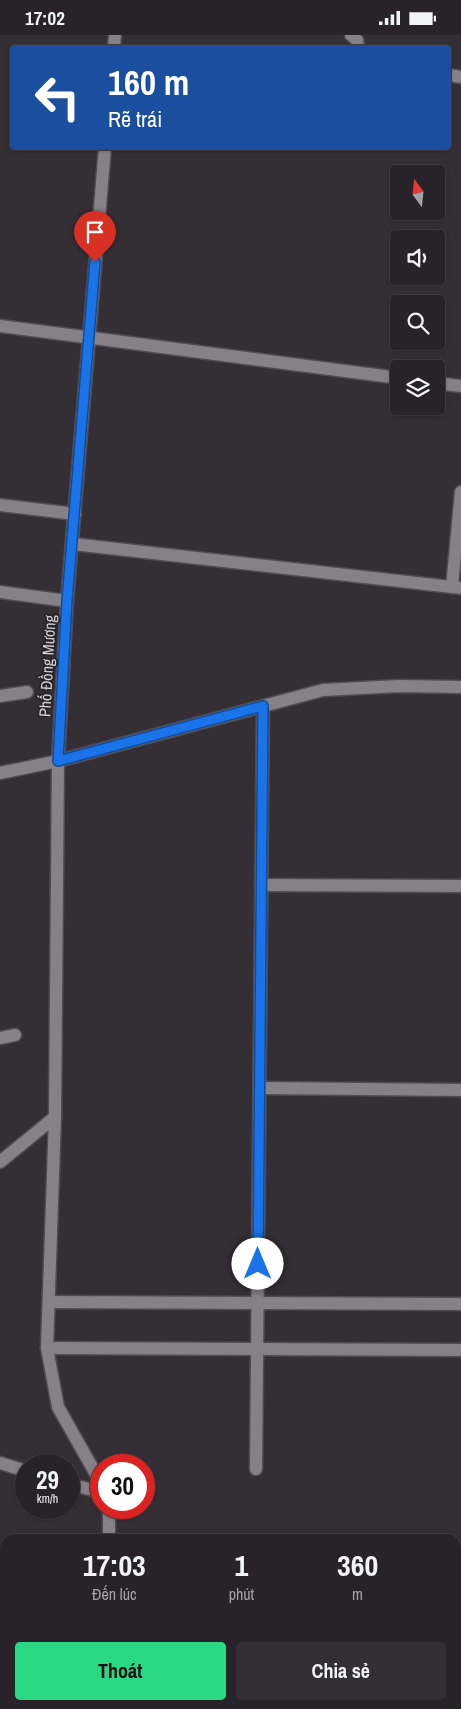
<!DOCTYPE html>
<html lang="vi">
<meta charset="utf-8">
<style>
:root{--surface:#272328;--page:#332f34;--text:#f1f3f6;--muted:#a4a4a8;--line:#434045;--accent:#2bd884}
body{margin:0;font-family:"Archivo Narrow",sans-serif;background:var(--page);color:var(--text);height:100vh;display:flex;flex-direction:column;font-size:19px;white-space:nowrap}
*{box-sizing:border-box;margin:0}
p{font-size:16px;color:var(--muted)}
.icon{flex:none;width:28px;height:28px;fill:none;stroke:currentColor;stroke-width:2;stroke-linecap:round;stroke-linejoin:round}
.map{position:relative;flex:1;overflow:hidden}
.drawer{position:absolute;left:0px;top:1499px;width:461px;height:176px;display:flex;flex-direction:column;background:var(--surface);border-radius:15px 15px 0 0;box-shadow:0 1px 4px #0004,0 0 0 1px var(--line)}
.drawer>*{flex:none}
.hud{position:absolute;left:10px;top:10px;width:441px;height:105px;border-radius:5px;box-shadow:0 1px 4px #0004,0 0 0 1px var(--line);background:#1a4fa0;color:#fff;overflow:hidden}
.needle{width:32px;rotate:345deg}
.controls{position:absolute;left:390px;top:130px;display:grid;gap:10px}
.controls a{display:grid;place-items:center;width:55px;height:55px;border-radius:5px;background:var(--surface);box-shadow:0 1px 4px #0004,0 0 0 1px var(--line);font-size:25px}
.speed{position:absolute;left:15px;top:1419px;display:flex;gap:10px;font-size:25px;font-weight:700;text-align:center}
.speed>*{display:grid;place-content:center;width:65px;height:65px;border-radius:50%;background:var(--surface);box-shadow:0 1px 4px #0004,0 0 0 1px var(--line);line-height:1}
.speed small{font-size:12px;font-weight:400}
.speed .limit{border:8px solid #d22;background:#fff;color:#111}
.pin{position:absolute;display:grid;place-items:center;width:42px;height:42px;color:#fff;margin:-51px -21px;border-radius:50% 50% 50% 0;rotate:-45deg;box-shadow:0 0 5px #0007}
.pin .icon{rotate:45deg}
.me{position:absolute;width:55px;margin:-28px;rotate:0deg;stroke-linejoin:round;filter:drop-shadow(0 0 4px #0008)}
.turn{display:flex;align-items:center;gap:18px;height:105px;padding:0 15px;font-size:22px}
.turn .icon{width:65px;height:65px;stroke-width:2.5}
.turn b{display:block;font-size:35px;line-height:42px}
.eta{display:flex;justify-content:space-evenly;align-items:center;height:85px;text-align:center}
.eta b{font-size:30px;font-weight:700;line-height:35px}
.button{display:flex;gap:10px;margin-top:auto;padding:10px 15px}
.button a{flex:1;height:58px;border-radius:5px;background:var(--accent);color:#111;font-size:20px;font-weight:700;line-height:58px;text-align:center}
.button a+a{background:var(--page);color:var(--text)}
.status{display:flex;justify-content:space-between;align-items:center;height:35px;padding:0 25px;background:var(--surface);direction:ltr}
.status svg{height:14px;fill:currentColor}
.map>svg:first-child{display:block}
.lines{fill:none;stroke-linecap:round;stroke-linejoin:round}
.minor-casing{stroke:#504b51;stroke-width:15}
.minor{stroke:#868087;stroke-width:12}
.route-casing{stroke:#114b97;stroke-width:12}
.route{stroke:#1a73e8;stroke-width:9}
.labels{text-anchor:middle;stroke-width:4;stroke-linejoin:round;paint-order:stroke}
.street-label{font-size:16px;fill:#d4d1d5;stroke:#2a252b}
</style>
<div class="status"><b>17:02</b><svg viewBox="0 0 49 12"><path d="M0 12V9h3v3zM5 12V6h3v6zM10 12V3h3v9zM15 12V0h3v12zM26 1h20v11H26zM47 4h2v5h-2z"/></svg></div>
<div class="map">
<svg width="461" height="1674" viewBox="0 0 461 1674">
<rect width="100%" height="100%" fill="#342f35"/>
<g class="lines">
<!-- minor casing -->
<g class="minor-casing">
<g id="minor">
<path d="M351 0 357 5 358 12"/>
<path d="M114 12 115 0"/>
<path d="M449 40 461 42"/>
<path d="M0 291 399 343"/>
<path d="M436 348 461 351"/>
<path d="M0 470 75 479"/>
<path d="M73 509 461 553"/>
<path d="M452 552 461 457"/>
<path d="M0 557 67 566"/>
<path d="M0 661 27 657"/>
<path d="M0 738 58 726 323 655 399 651 461 652"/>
<path d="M262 850 461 851"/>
<path d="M0 1003 15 1000"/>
<path d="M260 1053 461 1055"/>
<path d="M0 1127 55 1082"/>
<path d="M49 1267 461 1269"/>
<path d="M47 1313 461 1315"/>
<path d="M0 1428 26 1436"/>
<path d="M256 1434 263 671"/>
<path d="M101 1448 58 1372 47 1313 55 1082 58 726 67 566 105 112"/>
<path d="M69 1449 101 1457"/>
<path d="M108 1472 109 1480V1504"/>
<path d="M0 1588 5 1590"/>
<path d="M0 1657 5 1647"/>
<path d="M99 1674V1670"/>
</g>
</g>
<!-- minor -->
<use href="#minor" class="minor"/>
</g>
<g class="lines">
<!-- route casing -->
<g class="route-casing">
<path id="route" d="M95 227 67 566 58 726 263 671 258 1229"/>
</g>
<!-- route -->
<use href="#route" class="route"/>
</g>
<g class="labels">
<!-- street labels -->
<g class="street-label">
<text transform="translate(47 631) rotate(-87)" y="6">Phố Đồng Mương</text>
</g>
</g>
</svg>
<div class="controls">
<a><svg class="needle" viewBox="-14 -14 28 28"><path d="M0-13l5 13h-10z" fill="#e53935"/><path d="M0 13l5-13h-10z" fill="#a4a4a8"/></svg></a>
<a><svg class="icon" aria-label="sound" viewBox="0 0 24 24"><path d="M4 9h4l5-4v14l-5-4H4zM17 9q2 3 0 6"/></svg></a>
<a><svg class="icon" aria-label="search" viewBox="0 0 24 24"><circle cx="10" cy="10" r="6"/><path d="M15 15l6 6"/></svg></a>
<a><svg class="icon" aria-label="layers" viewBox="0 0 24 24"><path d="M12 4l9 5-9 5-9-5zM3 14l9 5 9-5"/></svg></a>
</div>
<div class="speed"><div>29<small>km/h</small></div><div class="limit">30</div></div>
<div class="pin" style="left:95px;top:227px;background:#d93025"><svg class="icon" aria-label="arrive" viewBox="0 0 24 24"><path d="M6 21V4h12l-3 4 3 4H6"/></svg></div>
<svg class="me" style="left:258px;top:1229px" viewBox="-20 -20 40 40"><circle r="19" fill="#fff"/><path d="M0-13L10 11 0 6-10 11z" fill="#1a73e8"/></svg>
<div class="hud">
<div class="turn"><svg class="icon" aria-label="left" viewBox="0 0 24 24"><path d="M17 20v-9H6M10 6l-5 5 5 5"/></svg><div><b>160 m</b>Rẽ trái</div></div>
</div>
<section class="drawer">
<div class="eta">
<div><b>17:03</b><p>Đến lúc</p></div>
<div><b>1</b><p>phút</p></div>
<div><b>360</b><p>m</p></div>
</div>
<div class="button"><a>Thoát</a><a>Chia sẻ</a></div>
</section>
</div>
